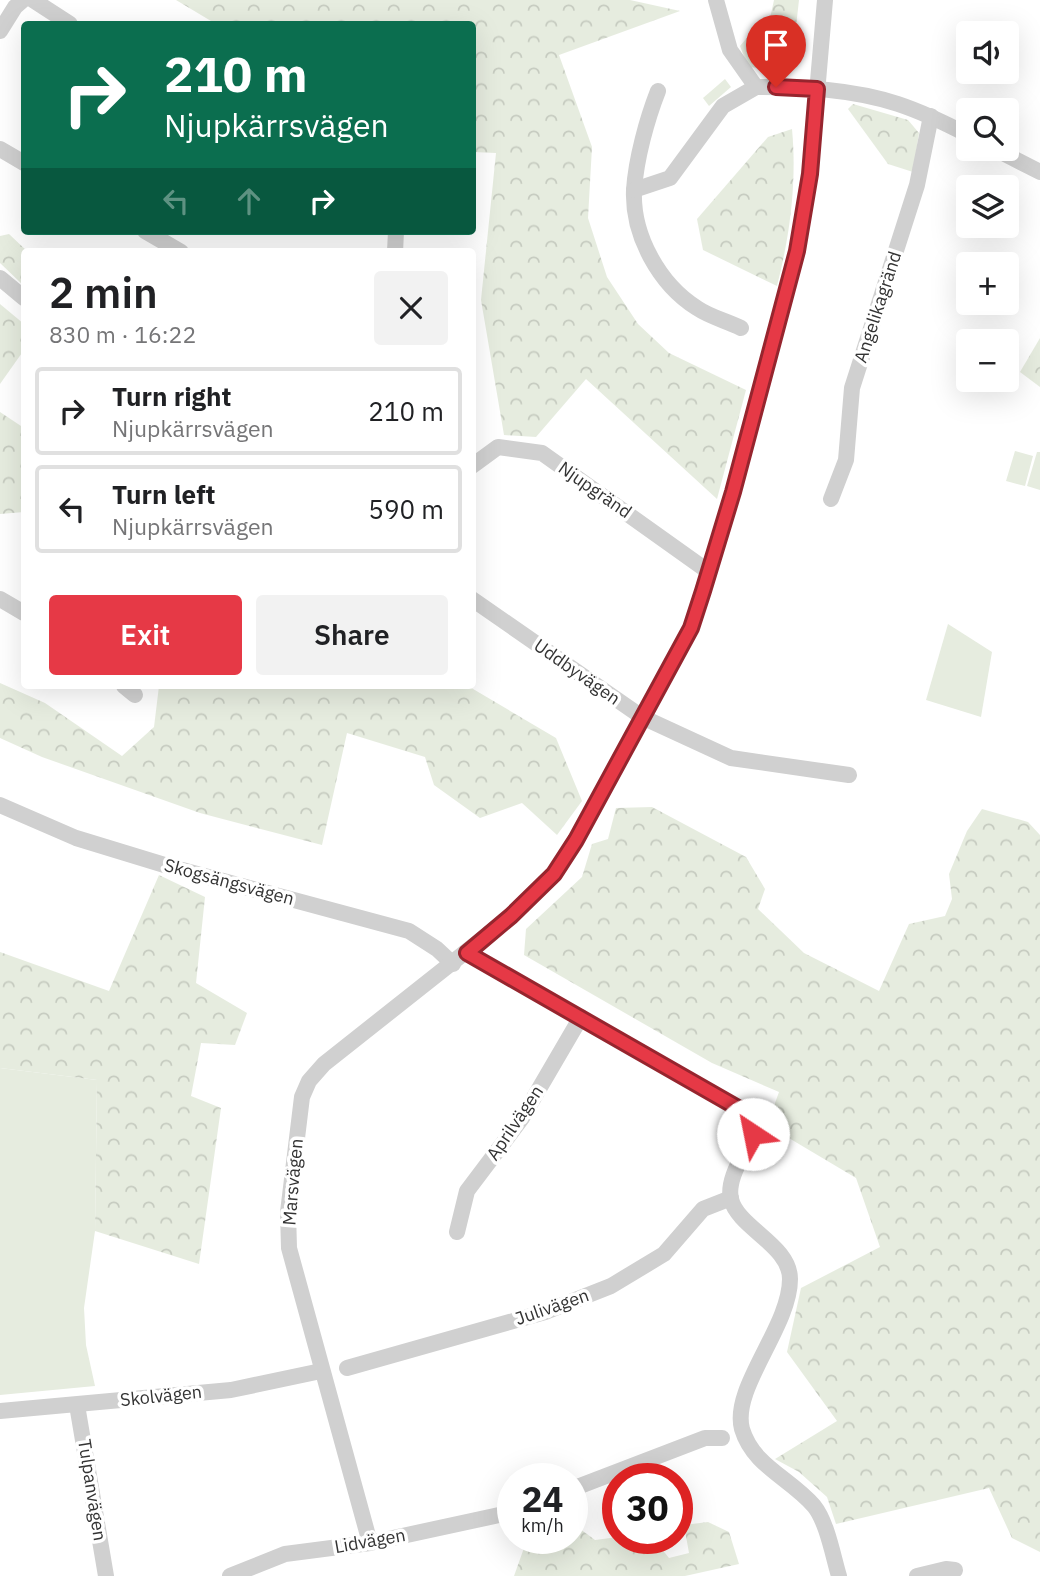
<!DOCTYPE html>
<meta charset="utf-8">
<style>
:root{--surface:#fff;--page:#f2f2f2;--text:#202124;--muted:#757577;--line:#e0e0e0;--accent:#e63946}
body{margin:0;font-family:"IBM Plex Sans",sans-serif;background:var(--page);color:var(--text);height:100vh;display:flex;flex-direction:column;font-size:26px;white-space:nowrap}
*{box-sizing:border-box;margin:0}
p{font-size:23px;color:var(--muted)}
.icon{flex:none;width:38px;height:38px;fill:none;stroke:currentColor;stroke-width:2;stroke-linecap:round;stroke-linejoin:round}
.map{position:relative;flex:1;overflow:hidden}
.side{position:absolute;left:21px;top:248px;width:455px;height:441px;display:flex;flex-direction:column;background:var(--surface);border-radius:7px;box-shadow:0 7px 28px #0002}
.side>*{flex:none}
.hud{position:absolute;left:21px;top:21px;width:455px;height:214px;border-radius:7px;box-shadow:0 7px 28px #0002;background:#0b6e4f;color:#fff;overflow:hidden}
.fabs{position:absolute;left:956px;top:21px;display:grid;gap:14px}
.fabs a{display:grid;place-items:center;width:63px;height:63px;border-radius:7px;background:var(--surface);box-shadow:0 7px 28px #0002;font-size:35px}
.speed{position:absolute;left:497px;top:1463px;display:flex;gap:14px;font-size:35px;font-weight:700;text-align:center}
.speed>*{display:grid;place-content:center;width:91px;height:91px;border-radius:50%;background:var(--surface);box-shadow:0 7px 28px #0002;line-height:1}
.speed small{font-size:18px;font-weight:400}
.speed .limit{border:10px solid #d22;background:#fff;color:#111}
.pin{position:absolute;display:grid;place-items:center;width:60px;height:60px;color:#fff;margin:-72px -30px;border-radius:50% 50% 50% 0;rotate:-45deg;box-shadow:0 0 7px #0007}
.pin .icon{rotate:45deg}
.me{position:absolute;width:77px;margin:-38px;rotate:326deg;stroke-linejoin:round;filter:drop-shadow(0 0 5px #0008)}
.turn{display:flex;align-items:center;gap:24px;height:147px;padding:0 28px;font-size:32px}
.turn .icon{width:91px;height:91px;stroke-width:2.5}
.turn b{display:block;font-size:49px;line-height:60px}
.lanes{display:flex;align-items:center;height:66px;padding:0 28px;background:#0003;justify-content:center;gap:35px;direction:ltr}
.lanes .off{opacity:.35}
.round{display:grid;place-items:center;flex:none;width:74px;height:74px;border-radius:7px;background:var(--page)}
.head{display:flex;align-items:center;justify-content:space-between;height:119px;padding:0 28px}
h1{font-size:42px;font-weight:600;line-height:52px}
.primary-button{display:flex;gap:14px;margin-top:auto;padding:14px 28px}
.primary-button a{flex:1;height:80px;border-radius:7px;background:var(--accent);color:#fff;font-size:28px;font-weight:600;line-height:80px;text-align:center}
.primary-button a+a{background:var(--page);color:var(--text)}
ul{padding:0;list-style:none}
li{display:flex;align-items:center;gap:21px;height:88px;margin:0 14px 10px;padding:0 14px;border:4px solid var(--line);border-radius:7px}
li div{flex:1}
li b{display:block;font-size:26px}
li em{font-style:normal}
.map>svg:first-child{display:block}
.green{fill:#e6ecdf}
.forest{fill:url(#forest-crowns)}
.lines{fill:none;stroke-linecap:round;stroke-linejoin:round}
.minor{stroke:#d0d0d0;stroke-width:16}
.route-casing{stroke:#96252e;stroke-width:18}
.route{stroke:#e63946;stroke-width:12}
.labels{text-anchor:middle;stroke-width:7;stroke-linejoin:round;paint-order:stroke}
.street-label{font-size:18px;fill:#333;stroke:#fff}
</style>
<div class="map">
<svg width="1040" height="1576" viewBox="0 0 1040 1576">
<defs>
<pattern id="forest-crowns" width="20" height="18" patternUnits="userSpaceOnUse" patternTransform="scale(1.75)"><rect width="20" height="18" fill="#e6ecdf"/><path d="M2 6a3 3 0 1 1 6 0M12 15a3 3 0 1 1 6 0" fill="none" stroke="#c6cbc0"/></pattern>
</defs>
<rect width="100%" height="100%" fill="#fff"/>
<!-- green -->
<g class="green">
<path d="M725 79 731 87 709 106 703 98Z"/>
<path d="M1015 451 1033 456 1025 486 1006 481Z"/>
<path d="M1037 452H1040V490L1027 486Z"/>
<path d="M948 624 992 652 981 717 926 700Z"/>
<path d="M0 1068 97 1080 95 1231 84 1308 86 1345 95 1386 0 1395Z"/>
</g>
<!-- forest -->
<g class="forest">
<path d="M176 0H630L680 11 559 55 592 147 588 218 607 277 638 324 669 353 746 390 717 499 586 379 536 437 504 435 481 300 496 153 473 152 472 24H216Z"/>
<path d="M774 0H799L791 71 748 67 740 46 750 34 760 38 769 23Z"/>
<path d="M853 104 908 120 919 133 913 172 888 164 848 109Z"/>
<path d="M792 129C797 182 790 235 777 286L703 250 697 219 768 137Z"/>
<path d="M9 234 28 252H24V286L0 263V236Z"/>
<path d="M0 304 24 324V350L0 384Z"/>
<path d="M1040 338V387L1020 372Z"/>
<path d="M0 412 24 428V512L0 514Z"/>
<path d="M0 683 45 703 122 756 154 727 159 686H468L556 738 582 801 557 835 522 803 480 818 434 785 425 757 347 733 322 845 200 813 42 757 0 738Z"/>
<path d="M652 807 746 857 765 889 758 909 804 953 879 991 909 924 945 916 952 899 949 874 967 831 982 809 1028 822 1040 835V1552L1012 1538 989 1488 836 1524 827 1497 799 1472 775 1459 837 1421 787 1352 801 1288 880 1247 856 1178 767 1125 779 1092 712 1063 524 955 526 929 582 877 592 844 608 839 616 808Z"/>
<path d="M159 875 205 897 196 983 247 1013 235 1045 201 1043 191 1096 221 1108 199 1264 95 1231 97 1080 0 1068V952L109 991Z"/>
<path d="M708 1522 729 1532 739 1564 685 1576H514L524 1548 543 1538H572V1523L595 1540 618 1537 653 1538 669 1558 689 1553 684 1525Z"/>
</g>
<g class="lines">
<!-- minor -->
<g class="minor">
<path d="M33 0 70 24"/>
<path d="M716 0 730 50 756 87C803 87 852 89 898 104 922 112 945 123 968 135"/>
<path d="M0 31 15 7 23 0"/>
<path d="M658 91C647 119 636 159 634 190 632 235 659 284 697 308 710 317 727 321 741 328"/>
<path d="M0 149 24 163"/>
<path d="M995 149 1040 172"/>
<path d="M634 190 670 178 723 106 756 87"/>
<path d="M145 231 181 252"/>
<path d="M395 252 396 231"/>
<path d="M0 278 24 298"/>
<path d="M472 466 498 447 542 453 709 572"/>
<path d="M831 499 846 460 852 388 917 185 931 116"/>
<path d="M0 599 24 613"/>
<path d="M472 599 642 717 731 758 849 775"/>
<path d="M124 686 135 695"/>
<path d="M0 805 76 838 171 867 409 931 437 949 453 964"/>
<path d="M467 953 738 1108 748 1119 753 1134C746 1152 726 1178 731 1199 738 1228 790 1245 790 1279 790 1327 731 1388 742 1429 753 1466 790 1478 814 1506 827 1522 833 1556 839 1576"/>
<path d="M457 1232 467 1191 522 1118 581 1017"/>
<path d="M347 1368 545 1312 611 1286 664 1254 703 1209 731 1198"/>
<path d="M77 1405 106 1576"/>
<path d="M0 1411 231 1390 321 1371"/>
<path d="M572 1489 705 1438H722"/>
<path d="M370 1543 289 1248 288 1212 302 1097 309 1081 324 1064 511 916 554 874 576 840 691 628 733 492 797 251 810 174 825 0"/>
<path d="M230 1576 285 1554 370 1543 513 1512"/>
<path d="M917 1576 946 1569 955 1570"/>
</g>
</g>
<g class="lines">
<!-- route casing -->
<g class="route-casing">
<path id="route" d="M753 1134 748 1119 738 1108 467 953 511 916 554 874 576 840 691 628 703 591 733 492 797 251 810 174 817 89 776 87"/>
</g>
<!-- route -->
<use href="#route" class="route"/>
</g>
<g class="labels">
<!-- street labels -->
<g class="street-label">
<text transform="translate(878 307) rotate(-72)" y="6">Angelikagränd</text>
<text transform="translate(595 490) rotate(35)" y="6">Njupgränd</text>
<text transform="translate(577 672) rotate(35)" y="6">Uddbyvägen</text>
<text transform="translate(229 882) rotate(15)" y="6">Skogsängsvägen</text>
<text transform="translate(515 1123) rotate(-56)" y="6">Aprilvägen</text>
<text transform="translate(293 1182) rotate(-85)" y="6">Marsvägen</text>
<text transform="translate(552 1307) rotate(-19)" y="6">Julivägen</text>
<text transform="translate(161 1396) rotate(-6)" y="6">Skolvägen</text>
<text transform="translate(92 1490) rotate(81)" y="6">Tulpanvägen</text>
<text transform="translate(370 1541) rotate(-10)" y="6">Lidvägen</text>
</g>
</g>
</svg>
<div class="fabs">
<a><svg class="icon" aria-label="sound" viewBox="0 0 24 24"><path d="M4 9h4l5-4v14l-5-4H4zM17 9q2 3 0 6"/></svg></a>
<a><svg class="icon" aria-label="search" viewBox="0 0 24 24"><circle cx="10" cy="10" r="6"/><path d="M15 15l6 6"/></svg></a>
<a><svg class="icon" aria-label="layers" viewBox="0 0 24 24"><path d="M12 4l9 5-9 5-9-5zM3 14l9 5 9-5"/></svg></a>
<a>+</a>
<a>−</a>
</div>
<div class="speed"><div>24<small>km/h</small></div><div class="limit">30</div></div>
<div class="pin" style="left:776px;top:87px;background:#d93025"><svg class="icon" aria-label="arrive" viewBox="0 0 24 24"><path d="M6 21V4h12l-3 4 3 4H6"/></svg></div>
<svg class="me" style="left:753px;top:1134px" viewBox="-20 -20 40 40"><circle r="19" fill="#fff"/><path d="M0-13L10 11 0 6-10 11z" fill="#e63946"/></svg>
<div class="hud">
<div class="turn"><svg class="icon" aria-label="right" viewBox="0 0 24 24"><path d="M7 20v-9h11M14 6l5 5-5 5"/></svg><div><b>210 m</b>Njupkärrsvägen</div></div>
<div class="lanes"><svg class="icon off" aria-label="left" viewBox="0 0 24 24"><path d="M17 20v-9H6M10 6l-5 5 5 5"/></svg><svg class="icon off" aria-label="ahead" viewBox="0 0 24 24"><path d="M12 20V5M6 11l6-6 6 6"/></svg><svg class="icon" aria-label="right" viewBox="0 0 24 24"><path d="M7 20v-9h11M14 6l5 5-5 5"/></svg></div>
</div>
<section class="side">
<div class="head"><div><h1>2 min</h1><p>830 m · 16:22</p></div><a class="round"><svg class="icon" aria-label="close" viewBox="0 0 24 24"><path d="M6 6l12 12M18 6L6 18"/></svg></a></div>
<ul>
<li><svg class="icon" aria-label="right" viewBox="0 0 24 24"><path d="M7 20v-9h11M14 6l5 5-5 5"/></svg><div><b>Turn right</b><p>Njupkärrsvägen</p></div><em>210 m</em></li>
<li><svg class="icon" aria-label="left" viewBox="0 0 24 24"><path d="M17 20v-9H6M10 6l-5 5 5 5"/></svg><div><b>Turn left</b><p>Njupkärrsvägen</p></div><em>590 m</em></li>
</ul>
<div class="primary-button"><a>Exit</a><a>Share</a></div>
</section>
</div>
